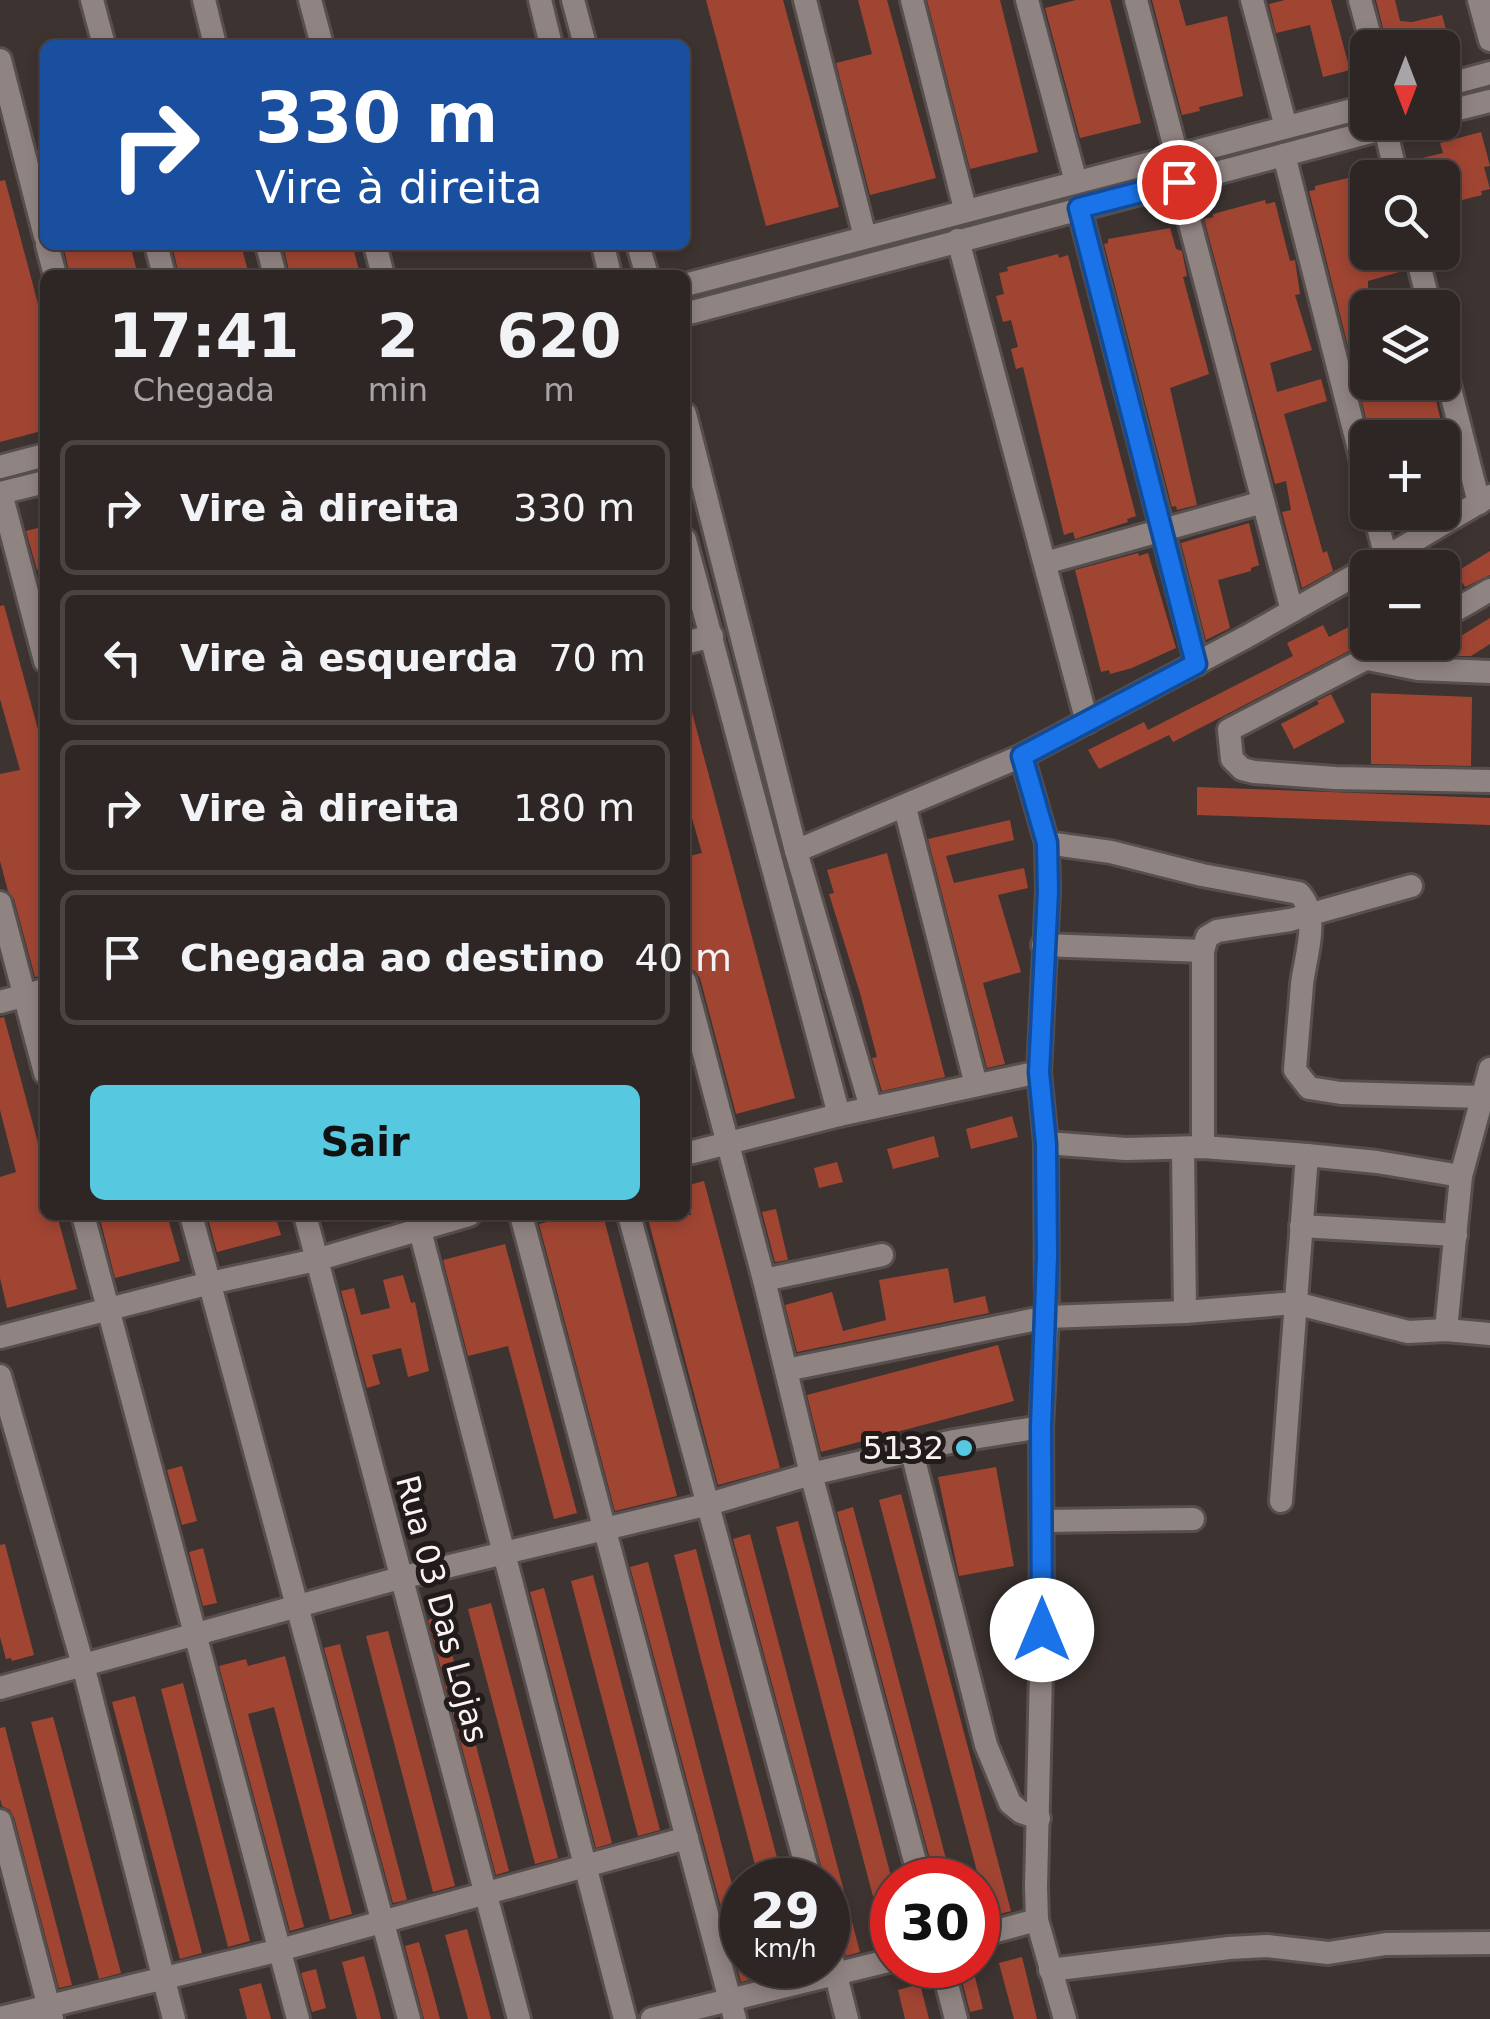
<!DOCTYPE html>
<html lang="pt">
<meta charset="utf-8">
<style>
:root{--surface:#2e2625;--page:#362e2d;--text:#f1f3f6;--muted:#a7a5a7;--line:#494342;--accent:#56c9e0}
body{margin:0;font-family:"DejaVu Sans",sans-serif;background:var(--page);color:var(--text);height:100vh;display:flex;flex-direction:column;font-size:38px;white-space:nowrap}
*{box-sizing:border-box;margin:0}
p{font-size:32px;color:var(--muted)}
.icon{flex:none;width:55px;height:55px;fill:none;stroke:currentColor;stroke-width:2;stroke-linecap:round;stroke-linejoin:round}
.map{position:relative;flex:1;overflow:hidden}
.side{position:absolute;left:40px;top:270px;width:650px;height:950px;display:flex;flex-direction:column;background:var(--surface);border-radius:15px;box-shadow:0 5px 15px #0003,0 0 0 2px var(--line)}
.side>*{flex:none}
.guide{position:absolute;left:40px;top:40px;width:650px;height:210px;border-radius:15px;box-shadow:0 5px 15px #0003,0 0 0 2px var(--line);background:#1a4fa0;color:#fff;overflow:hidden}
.needle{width:65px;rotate:180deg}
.buttons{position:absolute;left:1350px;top:30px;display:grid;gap:20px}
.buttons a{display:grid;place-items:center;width:110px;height:110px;border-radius:15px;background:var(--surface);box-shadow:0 5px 15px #0003,0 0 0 2px var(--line);font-size:50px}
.speed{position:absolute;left:720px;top:1858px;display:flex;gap:20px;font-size:50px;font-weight:700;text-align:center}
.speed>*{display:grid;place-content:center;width:130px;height:130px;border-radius:50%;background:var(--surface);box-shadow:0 5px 15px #0003,0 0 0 2px var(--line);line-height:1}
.speed small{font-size:25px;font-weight:400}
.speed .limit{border:15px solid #d22;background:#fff;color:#111}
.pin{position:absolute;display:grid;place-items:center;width:85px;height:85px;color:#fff;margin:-42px;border:5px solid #fff;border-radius:50%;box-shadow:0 2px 10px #0007}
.me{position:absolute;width:110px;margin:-55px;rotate:0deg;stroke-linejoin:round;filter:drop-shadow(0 0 8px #0008)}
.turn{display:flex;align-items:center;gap:35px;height:210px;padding:0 50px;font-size:45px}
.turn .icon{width:130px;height:130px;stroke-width:2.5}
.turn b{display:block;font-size:70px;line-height:85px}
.eta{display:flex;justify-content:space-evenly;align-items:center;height:170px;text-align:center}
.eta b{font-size:60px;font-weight:800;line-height:70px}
.action{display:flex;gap:20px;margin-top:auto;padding:20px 50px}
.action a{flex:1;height:115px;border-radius:15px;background:var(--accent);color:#111;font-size:40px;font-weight:800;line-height:115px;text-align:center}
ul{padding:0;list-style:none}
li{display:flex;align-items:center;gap:30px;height:135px;margin:0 20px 15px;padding:0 30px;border:5px solid var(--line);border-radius:15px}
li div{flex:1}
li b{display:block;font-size:38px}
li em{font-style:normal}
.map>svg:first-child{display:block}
.building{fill:#a14533}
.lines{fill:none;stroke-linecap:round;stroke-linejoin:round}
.minor-casing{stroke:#574f4d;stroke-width:28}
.minor{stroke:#908482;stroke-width:22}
.route-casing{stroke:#114b97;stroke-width:25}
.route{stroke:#1a73e8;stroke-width:18}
.poi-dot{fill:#56c9e0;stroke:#211c1b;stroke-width:4}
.labels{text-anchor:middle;stroke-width:10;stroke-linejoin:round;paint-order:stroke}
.poi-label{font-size:32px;fill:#faf3f2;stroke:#211c1b;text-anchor:end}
.street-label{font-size:32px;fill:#faf3f2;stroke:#211c1b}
</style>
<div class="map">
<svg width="1490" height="2019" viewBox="0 0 1490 2019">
<rect width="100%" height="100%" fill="#3d3331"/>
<!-- building -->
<g class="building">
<path d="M706 0H783L839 207 766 226Z"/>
<path d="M858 0H887L936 178 870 195 836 63 872 54Z"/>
<path d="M927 0H1000L1038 152 970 169Z"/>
<path d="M1076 0H1110L1141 123 1080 138 1045 8Z"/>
<path d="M1152 0H1179L1186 26 1227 16 1243 96 1199 107 1200 111 1182 115Z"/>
<path d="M1285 0H1331L1350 70 1323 77 1310 25 1276 33 1269 4Z"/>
<path d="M1376 0H1395L1400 21 1412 22 1442 15 1450 43 1433 48H1388Z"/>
<path d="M1481 132 1490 166 1484 167 1490 189 1481 191 1482 195 1442 205V178H1412L1409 165 1419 162 1418 159 1443 153 1440 143Z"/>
<path d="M1368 173V252H1398L1403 271 1368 281V382H1421L1424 395 1434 392 1445 438H1371L1309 191 1315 190V186Z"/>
<path d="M5 180 45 330V430L0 442V181Z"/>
<path d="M1265 200 1266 204 1275 202 1290 261 1295 260 1300 294 1295 295 1312 350 1270 363 1277 392 1321 379 1327 401 1284 414 1323 553 1327 551 1333 571 1302 588 1282 512 1291 510 1286 481 1275 484 1204 219 1213 217V214Z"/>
<path d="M1170 228 1176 249 1182 251 1187 276 1183 277 1209 374 1170 388 1197 505 1177 510 1176 506 1172 507 1104 244 1108 243V239Z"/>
<path d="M63 245H115L116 249 130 245 138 275H70Z"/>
<path d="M172 245H241L249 275H179Z"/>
<path d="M283 245 353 247 360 275H290Z"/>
<path d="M1058 254 1059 258 1068 255 1136 516 1127 519 1128 522 1075 539 1073 532 1064 535 1023 367 1016 369 1011 349 1018 347 1011 320 1003 322 996 296 1004 294 999 273 1008 271 1007 267Z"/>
<path d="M1447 445 1460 493 1442 497V446Z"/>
<path d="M1249 523 1259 565 1251 568V571L1218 580 1230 628 1206 640 1181 543Z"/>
<path d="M45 526V568L37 570 26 531Z"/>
<path d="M1490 551V575L1465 587 1456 572Z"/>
<path d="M1138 553 1139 556 1148 553 1176 648 1132 668 1110 674 1109 670 1101 672 1075 570Z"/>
<path d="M4 605 45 755V898H40L45 920V975L35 977 14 899 8 891 0 861V774L20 770 0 699V606Z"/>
<path d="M1368 617V641L1173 742 1169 735 1099 769 1088 750 1144 722 1148 730 1293 656 1287 643 1323 625 1329 637Z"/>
<path d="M1490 618V644L1471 656H1456L1448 644Z"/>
<path d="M1371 693 1472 697 1471 766 1371 764Z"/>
<path d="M1331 694 1345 722 1294 749 1281 724 1319 704 1317 701Z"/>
<path d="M689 701 795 1098 736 1114 700 978 695 971 686 967 685 962V857L702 853 685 794V702Z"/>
<path d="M1197 787 1490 798V825L1197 815Z"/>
<path d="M1010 820 1014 840 946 856 954 883 1024 868 1028 888 998 895 1021 972 983 983 1005 1064 987 1068 928 839Z"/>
<path d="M887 853 945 1077 882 1091 872 1058 877 1057 860 993 829 894 834 893 827 870Z"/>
<path d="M4 1017 45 1169V1215H57L77 1289 7 1308 0 1278V1177L16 1172 0 1110V1018Z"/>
<path d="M1012 1116 1018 1137 971 1149 966 1129Z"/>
<path d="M934 1136 939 1157 893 1169 887 1149Z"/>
<path d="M837 1162 843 1182 819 1188 814 1168Z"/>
<path d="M704 1181 780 1468 718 1485 647 1215H691L685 1186Z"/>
<path d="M776 1209 788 1260 775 1262 762 1212Z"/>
<path d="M99 1215H167L180 1261 115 1278Z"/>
<path d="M207 1215H275L281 1235 217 1252Z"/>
<path d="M575 1215H603L677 1496 615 1511 539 1224Z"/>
<path d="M505 1244 577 1513 554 1519 508 1346 468 1356 443 1260Z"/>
<path d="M948 1268 954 1303 985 1296 989 1313 797 1352 785 1305 832 1292 843 1331 886 1320 879 1280Z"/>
<path d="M403 1275 411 1303 415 1302 429 1371 408 1377 401 1348 372 1355 380 1384 367 1388 341 1291 354 1288 361 1315 390 1308 383 1280Z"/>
<path d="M998 1345 1014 1401 821 1452 807 1395Z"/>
<path d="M182 1466 197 1521 182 1525 167 1470Z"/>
<path d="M996 1467 1014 1566 959 1576 938 1477Z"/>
<path d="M901 1494 1011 1911 989 1917 879 1500Z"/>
<path d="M853 1507 950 1874 935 1878 837 1512Z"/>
<path d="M798 1521 892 1880V1945L886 1946 776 1527Z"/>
<path d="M750 1534 860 1952 846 1956 839 1934 830 1929 828 1880H825L733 1539Z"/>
<path d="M5 1544 34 1655 12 1661 11 1658 6 1659 0 1637V1545Z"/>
<path d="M203 1548 217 1603 203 1606 189 1552Z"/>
<path d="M696 1549 720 1644 783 1880H759L702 1664 674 1555Z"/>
<path d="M648 1562 742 1923V1965H754L757 1978 741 1982 630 1567Z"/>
<path d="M593 1575 660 1830 638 1836 571 1581Z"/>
<path d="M544 1588 612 1843 596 1848 530 1592Z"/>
<path d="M491 1603 558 1858 535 1864 468 1609Z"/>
<path d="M442 1616 509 1871 496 1875 428 1620Z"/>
<path d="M388 1631 455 1886 433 1892 366 1636Z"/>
<path d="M340 1644 407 1900 393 1903 324 1648Z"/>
<path d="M285 1656 352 1914 330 1920 274 1707 248 1714 304 1927 290 1931 219 1666 246 1659 248 1666Z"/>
<path d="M183 1683 250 1941 228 1947 161 1689Z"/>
<path d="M135 1696 202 1953 180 1959 112 1702Z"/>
<path d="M53 1717 121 1973 99 1979 31 1722Z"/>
<path d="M5 1727 72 1985 59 1988 14 1817 10 1810 2 1806 0 1799V1728Z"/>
<path d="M467 1929 481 1981 491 2019H468L445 1935Z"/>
<path d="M419 1942 428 1974 440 2019H424L405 1946Z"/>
<path d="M364 1956 375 1995 381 2019H357L342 1962Z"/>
<path d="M1022 1957 1027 1977 1037 2019H1014L1004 1982 999 1963Z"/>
<path d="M316 1969 326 2008 312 2012 301 1973Z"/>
<path d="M973 1969 983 2009 970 2012 960 1973Z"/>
<path d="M261 1983 271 2019H247L239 1989Z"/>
<path d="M920 1984 929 2019H905L898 1990Z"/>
</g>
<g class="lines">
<!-- minor casing -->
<g class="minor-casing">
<g id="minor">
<path d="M92 0 104 45"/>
<path d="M204 0 215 45"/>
<path d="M310 0 322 45"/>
<path d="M540 0 551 45"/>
<path d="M573 0 585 45"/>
<path d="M805 0 865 237"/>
<path d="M912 0 965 209"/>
<path d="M1027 0 1076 182"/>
<path d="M1136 0 1177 156"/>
<path d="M1252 0 1286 127"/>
<path d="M1360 0 1373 48"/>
<path d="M1479 0 1490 40"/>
<path d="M0 60 45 236"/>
<path d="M1442 86 1490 73"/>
<path d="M1442 113 1490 101"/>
<path d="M1385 128 1397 178"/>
<path d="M1284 155 1368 485"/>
<path d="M1179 182 1292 611"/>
<path d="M1079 208 1197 664"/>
<path d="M958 240 1087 722"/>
<path d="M47 245 55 275"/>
<path d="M156 245 164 275"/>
<path d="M267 245 275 275"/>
<path d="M375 245 383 275"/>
<path d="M603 245 610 275"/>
<path d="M638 245 647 275"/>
<path d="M1416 252 1430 308"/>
<path d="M685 285 1368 106"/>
<path d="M685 314 1408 122"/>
<path d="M1442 357 1479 503"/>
<path d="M685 414 796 851 871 1108"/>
<path d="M0 467 45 455"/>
<path d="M0 493 45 482"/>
<path d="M1 493 45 661"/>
<path d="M1374 512 1386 557"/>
<path d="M685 540 839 1115"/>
<path d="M1045 563 1263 502"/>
<path d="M1368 568 1490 496"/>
<path d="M1442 618 1490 590"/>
<path d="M1398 642 1229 730 1232 759 1242 769 1254 772 1335 778 1490 781"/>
<path d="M685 643 712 636"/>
<path d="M1368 659 1418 669 1490 672"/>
<path d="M905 808 976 1085"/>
<path d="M1047 843 1111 852 1202 875 1299 893C1321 916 1305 957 1302 984 1300 1012 1297 1041 1295 1070L1309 1088 1341 1093 1482 1097"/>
<path d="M796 851 1022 756"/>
<path d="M0 903 45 1073"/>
<path d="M1043 945 1203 951"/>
<path d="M685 982 764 1280 811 1474 920 1880"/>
<path d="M0 1002 45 990"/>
<path d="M1046 1143 1126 1149 1203 1147 1307 1155 1377 1162 1461 1176 1490 1069"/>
<path d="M1203 1147V951L1207 937 1217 931 1290 920 1411 886"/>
<path d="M1183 1150 1185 1312"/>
<path d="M685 1154 839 1115 1039 1072"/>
<path d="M83 1215 298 2019"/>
<path d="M191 1215 409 2019"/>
<path d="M305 1215 519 2019"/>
<path d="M416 1215 625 2019"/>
<path d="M521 1215 735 2019"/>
<path d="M629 1215 810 1880"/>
<path d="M1301 1226 1456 1235"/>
<path d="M764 1280 882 1255"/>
<path d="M1446 1330 1461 1176"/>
<path d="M0 1337 210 1283 316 1260 469 1215"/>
<path d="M786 1370 1047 1317 1185 1312 1295 1303 1408 1332 1446 1330 1490 1334"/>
<path d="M0 1376 83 1665 174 2019"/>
<path d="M912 1452 986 1745 1010 1803 1021 1812 1039 1818"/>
<path d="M1281 1501 1307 1155"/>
<path d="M1042 1521 1193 1519"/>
<path d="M0 1688 400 1578 709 1504 811 1474 954 1441 1041 1427"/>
<path d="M0 1821 52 2019"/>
<path d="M978 1936 1037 1920"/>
<path d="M828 1944 847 2019"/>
<path d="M942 1965 956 2019"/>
<path d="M1050 1970 1229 1948 1267 1946 1328 1953 1386 1944 1490 1943"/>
<path d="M0 2018 280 1950 687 1838"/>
<path d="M652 2019 892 1960"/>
<path d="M1065 2019 1037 1920 1036 1887 1042 1629 1041 1427 1047 1317 1046 1143 1039 1072 1048 891 1047 843 1022 756 1246 637 1368 568"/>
</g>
</g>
<!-- minor -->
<use href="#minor" class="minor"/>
</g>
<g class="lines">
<!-- route casing -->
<g class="route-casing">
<path id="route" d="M1042 1630 1041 1427 1047 1256 1046 1144 1039 1072 1048 891 1047 843 1022 756 1196 664 1079 208 1179 182"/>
</g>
<!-- route -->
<use href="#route" class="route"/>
</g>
<!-- markers -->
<circle class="poi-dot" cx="964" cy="1448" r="10"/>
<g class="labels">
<!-- poi labels -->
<g class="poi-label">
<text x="944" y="1459">5132</text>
</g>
<!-- street labels -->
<g class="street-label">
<text transform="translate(442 1609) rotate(75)" y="11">Rua 03 Das Lojas</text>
</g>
</g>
</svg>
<div class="buttons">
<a><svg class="needle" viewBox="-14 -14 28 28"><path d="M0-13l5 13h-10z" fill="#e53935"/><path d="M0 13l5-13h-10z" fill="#a7a5a7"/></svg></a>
<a><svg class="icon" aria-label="search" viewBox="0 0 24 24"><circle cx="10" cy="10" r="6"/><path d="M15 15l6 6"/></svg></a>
<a><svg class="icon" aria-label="layers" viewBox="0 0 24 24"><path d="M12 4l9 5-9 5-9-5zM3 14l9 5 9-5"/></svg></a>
<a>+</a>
<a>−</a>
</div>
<div class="speed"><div>29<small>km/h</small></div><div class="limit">30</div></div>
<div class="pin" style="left:1179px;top:182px;background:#d93025"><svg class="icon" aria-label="arrive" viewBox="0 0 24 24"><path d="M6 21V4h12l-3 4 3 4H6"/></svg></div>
<svg class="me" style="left:1042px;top:1630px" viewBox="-20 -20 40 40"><circle r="19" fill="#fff"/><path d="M0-13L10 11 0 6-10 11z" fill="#1a73e8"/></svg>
<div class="guide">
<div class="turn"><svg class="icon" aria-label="right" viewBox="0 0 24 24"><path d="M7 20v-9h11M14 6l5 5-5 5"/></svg><div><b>330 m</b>Vire à direita</div></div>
</div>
<section class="side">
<div class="eta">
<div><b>17:41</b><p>Chegada</p></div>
<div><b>2</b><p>min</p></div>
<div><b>620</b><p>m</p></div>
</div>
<ul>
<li><svg class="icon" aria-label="right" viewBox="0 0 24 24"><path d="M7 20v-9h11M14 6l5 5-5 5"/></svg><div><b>Vire à direita</b></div><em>330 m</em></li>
<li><svg class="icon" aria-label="left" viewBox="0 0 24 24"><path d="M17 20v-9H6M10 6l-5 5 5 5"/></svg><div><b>Vire à esquerda</b></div><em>70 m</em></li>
<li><svg class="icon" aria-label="right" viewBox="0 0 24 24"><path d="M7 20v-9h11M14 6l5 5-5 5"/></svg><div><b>Vire à direita</b></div><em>180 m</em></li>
<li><svg class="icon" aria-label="arrive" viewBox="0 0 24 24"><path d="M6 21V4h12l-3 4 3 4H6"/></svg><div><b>Chegada ao destino</b></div><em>40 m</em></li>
</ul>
<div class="action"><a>Sair</a></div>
</section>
</div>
